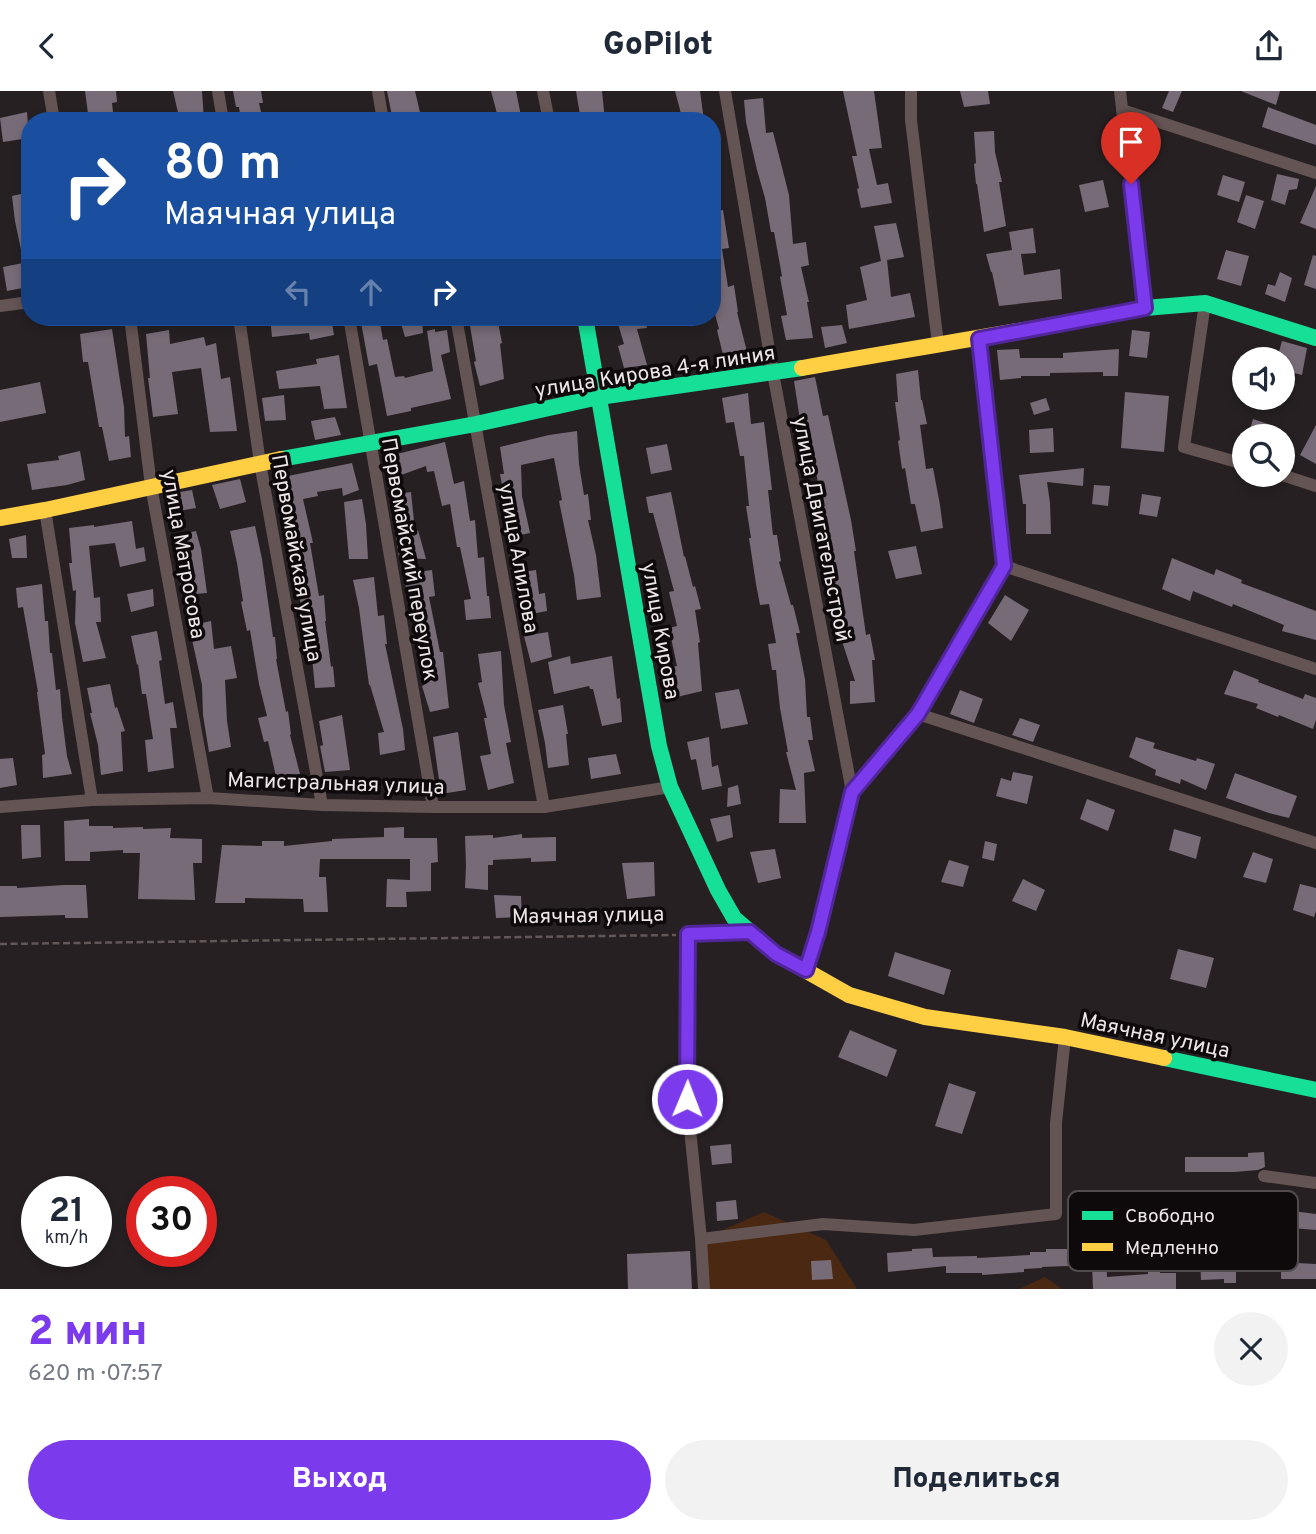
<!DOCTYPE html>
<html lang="ru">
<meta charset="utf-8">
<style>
:root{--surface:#fff;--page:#f2f2f3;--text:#1f2937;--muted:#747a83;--accent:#7c3aed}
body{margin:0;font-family:Overpass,sans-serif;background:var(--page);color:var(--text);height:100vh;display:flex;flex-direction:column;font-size:26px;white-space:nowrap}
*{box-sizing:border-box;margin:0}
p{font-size:23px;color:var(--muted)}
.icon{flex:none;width:38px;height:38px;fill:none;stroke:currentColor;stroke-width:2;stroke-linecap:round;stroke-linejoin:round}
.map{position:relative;height:1198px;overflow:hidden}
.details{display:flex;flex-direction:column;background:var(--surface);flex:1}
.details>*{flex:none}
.top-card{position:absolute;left:21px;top:21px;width:700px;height:214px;border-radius:28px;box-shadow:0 4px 10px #0003;background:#1a4fa0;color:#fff;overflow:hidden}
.buttons{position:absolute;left:1232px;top:256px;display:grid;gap:14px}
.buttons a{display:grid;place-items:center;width:63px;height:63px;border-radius:50%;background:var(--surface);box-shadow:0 4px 10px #0003;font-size:35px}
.speed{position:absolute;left:21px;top:1085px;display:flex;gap:14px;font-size:35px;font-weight:700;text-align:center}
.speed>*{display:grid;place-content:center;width:91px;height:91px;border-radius:50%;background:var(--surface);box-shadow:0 4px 10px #0003;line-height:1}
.speed small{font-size:18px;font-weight:400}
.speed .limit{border:10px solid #d22;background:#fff;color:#111}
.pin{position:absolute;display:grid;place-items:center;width:60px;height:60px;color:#fff;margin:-72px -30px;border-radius:50% 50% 50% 0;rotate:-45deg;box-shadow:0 0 7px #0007}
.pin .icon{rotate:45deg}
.me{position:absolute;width:77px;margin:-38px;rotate:1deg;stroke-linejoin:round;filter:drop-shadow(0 0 5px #0008)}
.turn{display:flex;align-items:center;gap:24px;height:147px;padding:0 28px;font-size:32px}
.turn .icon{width:91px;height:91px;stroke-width:2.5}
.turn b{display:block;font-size:49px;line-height:60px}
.lanes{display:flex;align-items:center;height:66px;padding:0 28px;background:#0003;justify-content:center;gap:35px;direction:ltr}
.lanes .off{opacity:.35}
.round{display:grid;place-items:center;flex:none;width:74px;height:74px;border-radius:37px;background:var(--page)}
.head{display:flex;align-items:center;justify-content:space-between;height:119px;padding:0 28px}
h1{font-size:42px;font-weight:800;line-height:52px;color:var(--accent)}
.button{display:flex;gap:14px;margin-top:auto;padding:14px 28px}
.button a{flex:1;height:80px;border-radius:42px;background:var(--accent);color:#fff;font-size:28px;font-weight:800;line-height:80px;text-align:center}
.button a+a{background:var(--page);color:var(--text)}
header{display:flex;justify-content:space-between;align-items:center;height:91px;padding:0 28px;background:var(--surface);font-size:32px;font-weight:800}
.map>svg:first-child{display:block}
.green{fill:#4a2811}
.building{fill:#776b77}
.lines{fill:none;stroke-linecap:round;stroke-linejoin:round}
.path{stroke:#625757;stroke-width:2.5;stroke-dasharray:7 3.5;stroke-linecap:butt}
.street{stroke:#645453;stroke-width:12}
.fast{stroke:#16e098;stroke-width:16}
.slow{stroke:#ffcf43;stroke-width:16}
.route-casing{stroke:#51269a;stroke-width:18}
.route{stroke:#7c3aed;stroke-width:12}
.labels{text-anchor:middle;stroke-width:7;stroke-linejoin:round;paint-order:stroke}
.street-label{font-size:21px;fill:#ede5e8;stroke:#0e090b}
.key{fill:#0e090b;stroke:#514b4d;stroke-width:2}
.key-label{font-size:19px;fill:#ede5e8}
</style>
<header><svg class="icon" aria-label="back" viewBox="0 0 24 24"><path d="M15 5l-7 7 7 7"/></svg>GoPilot<svg class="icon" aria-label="share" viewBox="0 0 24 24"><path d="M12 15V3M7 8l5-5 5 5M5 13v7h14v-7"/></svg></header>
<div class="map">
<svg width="1316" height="1198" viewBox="0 0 1316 1198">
<rect width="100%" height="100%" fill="#262023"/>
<!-- green -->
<g class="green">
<path d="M764 1121 826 1149 857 1198H702L700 1149Z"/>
<path d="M1045 1186 1062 1198H1019Z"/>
</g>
<!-- building -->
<g class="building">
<path d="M85 0H116L117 11 112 12 114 30H89Z"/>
<path d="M173 0H202L204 30H180Z"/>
<path d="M233 0H261L263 12H259L263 30H241L239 16H236Z"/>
<path d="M387 0H415L422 30H393Z"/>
<path d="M491 0H516L522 30H499Z"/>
<path d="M576 0H602L605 30H581Z"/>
<path d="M675 0H700L704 30H683Z"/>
<path d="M843 0H874L882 57 869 58 877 94 888 92 892 112 861 117 857 98 859 97 852 65H857Z"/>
<path d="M960 0H988L990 13 964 16Z"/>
<path d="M1169 0H1182L1173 21 1162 17Z"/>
<path d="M1241 0H1280L1276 14Z"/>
<path d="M763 7 766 42 773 41 789 104 793 153 806 151 809 174 801 176 809 211H807L813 247 786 249 781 225 787 224 780 186 782 185 774 141H771L765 107 757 79 746 31 744 9Z"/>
<path d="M1268 16 1316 34V54L1262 36Z"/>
<path d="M27 21 29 47 3 51 0 27Z"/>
<path d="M994 40 995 61 1002 91H999L1006 135 984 141 977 93H976L974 73 976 72 974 41Z"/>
<path d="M1277 83 1299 88 1297 98 1289 99 1285 114 1271 109Z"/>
<path d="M1223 84 1245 91 1239 111 1217 104Z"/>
<path d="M1103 89 1109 116 1085 121 1079 94Z"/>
<path d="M1316 95V138L1300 132Z"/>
<path d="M30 101V178H25L15 130 12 105Z"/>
<path d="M1246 104 1264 110 1255 138 1237 131Z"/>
<path d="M723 119 729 157 722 158 728 196 734 194 738 221H737L747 261 723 264 717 239 719 238 712 212V121Z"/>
<path d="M896 132 904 166 887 169 891 206 910 202 915 226 849 238 846 214 867 209 860 176 881 170 874 135Z"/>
<path d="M1033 137 1036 162 1021 163 1024 184 1060 178 1062 208 999 215 992 181H991L986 163 1012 159 1009 141Z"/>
<path d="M1226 159 1249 165 1241 195 1217 188Z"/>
<path d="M1313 164 1316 165V198L1304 194Z"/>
<path d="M23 172 28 196 7 200 3 176Z"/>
<path d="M1280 181 1292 187 1285 211 1265 203 1268 193 1275 195Z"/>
<path d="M270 226H331L334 244 310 249 309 242 272 246Z"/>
<path d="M360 226H379L383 249 387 248 395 286 404 285 405 287 433 280 427 240 435 238V241L447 239 450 261 441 264 451 308 411 317V320L387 325 377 273 369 275Z"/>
<path d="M422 226 423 242 405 246 400 229Z"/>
<path d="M616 226H644L647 237 637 238 647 274 624 277 618 255 624 253Z"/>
<path d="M498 231 502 252 500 253 504 288 480 295 474 271 476 270 470 235Z"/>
<path d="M842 234 847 252 825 257 821 236Z"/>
<path d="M112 238 124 316 125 346 129 345 131 366 109 370 102 336H99L88 271H83L80 243Z"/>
<path d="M169 239 170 253 204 246 206 255 216 252 221 288 230 286 237 340 210 341 201 277 172 281 178 323 153 326 148 287H150L146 243Z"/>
<path d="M1132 239 1150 241 1147 267 1129 265Z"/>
<path d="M1282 250 1307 257 1302 284 1283 279V268H1277Z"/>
<path d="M1019 258 1020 267H1063V262L1119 258 1118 285H1103V281L1050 282V285H1021V287L1000 289 997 259Z"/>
<path d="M339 264 347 317 324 318 320 295 279 298 276 280 317 273 316 268Z"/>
<path d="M918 279 921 309H922L927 333 920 334 926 378 933 377 940 414 943 437 921 441 915 413H911L905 377 902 378 898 350 900 349 895 311H898L896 283Z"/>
<path d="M815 286 823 325 828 324 851 429 856 460H854L866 544 870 543 875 569H872L875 611 850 613V590H855L838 538 834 508H837L832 476 835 475 824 427H822L817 402H820L812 361 806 362 799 329H800L794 290Z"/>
<path d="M40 291 46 322 0 331V299Z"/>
<path d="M1125 301 1169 305 1164 361 1121 357Z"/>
<path d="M748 302 751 333 764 331 772 399H768L773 444H777L781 470 779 471 791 514H793L800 542H796L805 588 807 626H810L813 649H808L815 680 804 682 806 732H779L780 698 796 699 786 661H788L780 617 776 579H772L768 553 776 552 769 513 760 514 756 493 749 447H751L746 415H749L744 365H740L734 331 726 332 722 307Z"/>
<path d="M284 304 286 329 265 330 262 307Z"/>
<path d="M1046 307 1050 319 1034 324 1030 312Z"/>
<path d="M335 326 341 344 315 349 311 330Z"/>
<path d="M1253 328 1274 335 1271 345H1248Z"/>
<path d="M1316 334V373L1300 364Z"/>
<path d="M1053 337 1054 361 1030 362 1029 339Z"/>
<path d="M577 340 579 373 584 404 588 403 591 429H588L596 464 601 506 577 509 574 484 559 410 562 409 554 367 521 374 522 405 530 442 511 446 505 417H506L500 383H504L500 356 549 344Z"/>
<path d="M445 351 454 393 464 390 470 430 475 429 478 467 484 466 487 505H489L491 527 466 529 464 509 471 508 460 456H457L450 413 442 415 434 380 427 381 426 375 390 388 385 366Z"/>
<path d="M667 353 672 379 651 383 646 357Z"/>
<path d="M80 360 85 389 67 394 32 399 27 373 59 369 58 365Z"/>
<path d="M352 372 359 399 343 405 342 397 317 401 318 405 303 408 313 452H310L319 505 324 504 326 530H325L331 576 333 575 335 596 315 597 312 566 307 567 298 492 294 493 282 429 292 428 283 386Z"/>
<path d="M1084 377 1083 395 1047 391 1050 412 1051 443H1026V413H1023L1019 384Z"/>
<path d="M240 388 246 411 220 418 212 394Z"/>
<path d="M1094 394 1110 395 1108 415 1092 413Z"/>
<path d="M192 399 196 417 173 421 169 403Z"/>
<path d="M411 401 415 440 418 439 426 468 399 467 390 404Z"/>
<path d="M671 401 684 466 685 465 693 496 695 495 701 518 695 519 700 551 698 552 702 600 677 606 671 576 677 575 669 537 677 535 669 501 674 500 653 422H649L646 406Z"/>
<path d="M1142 403 1161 406 1157 426 1139 423Z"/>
<path d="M362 408 366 433 368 468H349L344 411Z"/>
<path d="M132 430 136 458 144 456 146 470 120 476 115 452 89 455 94 507 100 506 101 531H96L106 567 83 571 75 532 76 499 73 500 69 472H72L69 437 94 434V436Z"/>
<path d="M255 435 262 468 273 546H275L277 568H276L286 621 288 620 291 643 290 644 300 683 277 690 268 650 264 651 258 627 267 625 259 593 250 539 247 540 241 511 243 510 237 472 230 440Z"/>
<path d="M196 440 201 458 207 502 182 504 178 478 171 445Z"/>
<path d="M26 444 27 467H12L9 448Z"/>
<path d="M916 455 922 483 896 488 888 460Z"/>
<path d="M1172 467 1214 484 1216 478 1242 489 1241 492 1316 520V549L1282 540 1284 534 1233 513 1232 516 1193 500 1190 510 1162 498Z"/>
<path d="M432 479 435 505 429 506 440 561H443L449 617 430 621 422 595 424 594 422 567 403 483Z"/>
<path d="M536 479 539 503 545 502 547 520 526 524 516 482Z"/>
<path d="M374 486 378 525 384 524 387 553H385L403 638 405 659 380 664 378 642 384 641 370 594H369L359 517 353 489Z"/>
<path d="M42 493 45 530H48L50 562H52L56 599 60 598 62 626 67 665 72 683 43 687 42 664 45 663 37 601H38L23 516 18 517 16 497Z"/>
<path d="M153 498 154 515 131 521 127 503Z"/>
<path d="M1005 504 1029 519 1011 550 988 532Z"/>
<path d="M211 530 214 558 231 555 237 587 225 589 227 630 231 656 209 661 203 624 202 594 189 535Z"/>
<path d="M157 540 162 569 159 570 165 613 173 611 177 637H170L174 677 148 681 145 649 153 648 146 603H142L138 573 137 574 131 545Z"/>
<path d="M548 541 552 566 531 572 524 545Z"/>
<path d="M501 560 504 614 511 651 506 652 514 692 488 699 480 665 491 663 484 627H487L478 592 482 591 478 563Z"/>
<path d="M570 565 571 573 612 565 617 608 620 607 622 631 602 635 593 598H590L589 595 554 603 548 571Z"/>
<path d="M1234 579 1259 589 1258 591 1303 608 1305 603 1316 607V629L1313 638 1279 624 1278 626 1256 617 1258 613 1224 603Z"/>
<path d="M110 593 115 617 117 616 125 640 121 641 123 680 101 684 98 654 90 622H92L87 597Z"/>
<path d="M739 598 748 633 721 638 715 602Z"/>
<path d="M960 599 983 608 974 632 950 623Z"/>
<path d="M563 614 568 643H566L569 674 548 677 545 652 538 619Z"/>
<path d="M342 624 350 679 325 681 320 655 323 654 319 630Z"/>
<path d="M1020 627 1040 634 1033 651 1012 644Z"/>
<path d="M458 641 466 699 441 703 433 646Z"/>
<path d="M709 646 712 676 718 674 722 695 702 699 696 668 691 669 687 651Z"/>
<path d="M1136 646 1155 652 1153 657 1196 670 1197 667 1215 673 1206 699 1181 688 1180 693 1155 684 1156 679 1129 666Z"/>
<path d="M616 663 621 683 591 688 588 667Z"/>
<path d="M13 667 17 694 0 697V668Z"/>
<path d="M1013 681 1033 685 1027 713 996 705 1001 687 1011 690Z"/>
<path d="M1235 682 1297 705 1289 727 1269 722 1226 707Z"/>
<path d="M738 694 741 713 727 716 728 697Z"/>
<path d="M1087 708 1115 719 1108 740 1080 728Z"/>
<path d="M730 724 733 746 717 751 710 728Z"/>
<path d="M89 728V735H113V737L143 736V738L171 737 170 747 202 748V772H193L195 809 138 808 140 762H123V759L90 761V770H65L64 730Z"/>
<path d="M21 734H40L41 766 22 768Z"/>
<path d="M404 736V747H437L438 771 431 772V800L406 801 407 816H386L387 788 410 789V768H320L319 786H326L328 821H304L303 808 245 807V812H215L222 754 262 755V750H284V755L332 750V748L384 746V737Z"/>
<path d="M1174 738 1201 746 1196 768 1169 759Z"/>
<path d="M522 743V747L556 746V770L531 771V767L493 769V774H488V799L465 797 466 775 465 745 493 744V747Z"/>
<path d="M985 750 997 753 994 770 982 767Z"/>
<path d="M775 758 781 787 758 792 750 761Z"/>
<path d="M1253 761 1273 768 1266 792 1243 786Z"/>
<path d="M949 769 969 775 963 796 941 791Z"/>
<path d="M654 771 655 805 627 808 622 772Z"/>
<path d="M1023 788 1045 799 1036 820 1012 810Z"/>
<path d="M1300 793 1316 797V820L1314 826 1293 819Z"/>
<path d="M64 794H86L88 827H65V824L0 826V795H17V797Z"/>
<path d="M494 804 521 805 522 826 496 827Z"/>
<path d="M1178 858 1214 867 1206 897 1170 888Z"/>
<path d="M895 861 951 879 944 904 888 885Z"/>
<path d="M850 939 897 959 887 986 838 966Z"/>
<path d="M949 992 976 1001 962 1043 935 1035Z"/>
<path d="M731 1053 732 1072 712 1074 710 1055Z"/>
<path d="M1264 1061 1265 1076 1258 1079 1234 1081H1185V1066H1248V1062Z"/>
<path d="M736 1109 738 1128 717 1130 716 1111Z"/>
<path d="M1273 1113 1285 1114V1119L1316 1123V1139L1292 1137V1132L1272 1130Z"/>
<path d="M1212 1143H1225L1226 1175H1236V1192H1224V1188L1201 1189 1200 1163 1182 1164V1147L1212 1146Z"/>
<path d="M1159 1147 1160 1182H1176V1198H1093L1092 1174 1042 1176V1177L1024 1178V1181L982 1184V1182H946V1175L888 1181 887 1162 912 1160V1158L932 1157 933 1166 977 1165V1167L1030 1164V1161H1046V1158H1079V1156H1091V1158L1106 1157 1107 1186 1148 1183 1147 1148Z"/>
<path d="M690 1160 692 1198H628L627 1163Z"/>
<path d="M1297 1165V1172L1316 1173V1188H1281V1166Z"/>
<path d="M831 1169 833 1188 812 1189 811 1170Z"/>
</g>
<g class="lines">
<!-- path -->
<path class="path" d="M0 853 676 844"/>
<!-- street -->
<g class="street">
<path d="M49 0 54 30"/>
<path d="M218 0 223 30"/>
<path d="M378 0 383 30"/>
<path d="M543 0 549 30"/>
<path d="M725 0 773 282 852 701 818 841 806 879"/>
<path d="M911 0V29L938 253"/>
<path d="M1120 0 1145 217"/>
<path d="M1122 19 1316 82"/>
<path d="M1205 212 1184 356 1244 373"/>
<path d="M0 215 30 211"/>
<path d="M130 226 151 395 208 707"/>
<path d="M239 226 260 372 322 714"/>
<path d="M349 226 433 716"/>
<path d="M456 226 544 716"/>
<path d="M1279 383 1316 395"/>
<path d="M45 419 92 709"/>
<path d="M1004 475 1316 578"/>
<path d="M918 623 1316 752"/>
<path d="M852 701 918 623 1004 475 979 248"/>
<path d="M0 716 92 709 208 707 322 714 433 716H544L670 696"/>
<path d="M1264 1085 1316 1092"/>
<path d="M701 1148 823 1133 914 1139 1056 1123V1032L1065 946"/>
<path d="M704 1198 701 1148 687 1008 688 843 750 841"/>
</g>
<!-- fast -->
<g class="fast">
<path d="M1101 225 1145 217 1205 212 1316 247"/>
<path d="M585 226 659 655 670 696 718 799 734 827 776 863 789 870"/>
<path d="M281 368 476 333 599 306 802 277"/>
<path d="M1164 967 1316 999"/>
</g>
<!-- slow -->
<g class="slow">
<path d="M802 277C901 259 1001 244 1101 225"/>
<path d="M0 427 45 419 281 368"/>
<path d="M789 870 849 904 925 926 1065 946 1164 967"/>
</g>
</g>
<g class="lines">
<!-- route casing -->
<g class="route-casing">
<path id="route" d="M687 1008 688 843 750 841 776 863 806 879 818 841 852 701 918 623 1004 475 979 248 1145 217 1131 93"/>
</g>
<!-- route -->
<use href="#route" class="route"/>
</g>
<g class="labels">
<!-- street labels -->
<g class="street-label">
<text transform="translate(655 280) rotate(-9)" y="7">улица Кирова 4-я линия</text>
<text transform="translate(822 438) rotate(79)" y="7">улица Двигательстрой</text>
<text transform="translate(184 463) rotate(80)" y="7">улица Матросова</text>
<text transform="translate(297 467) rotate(80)" y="7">Первомайская улица</text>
<text transform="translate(519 467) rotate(80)" y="7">улица Алилова</text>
<text transform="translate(410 468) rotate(80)" y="7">Первомайский переулок</text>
<text transform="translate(661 540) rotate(80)" y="7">улица Кирова</text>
<text transform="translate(336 692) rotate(2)" y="7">Магистральная улица</text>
<text transform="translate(588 824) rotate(-1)" y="7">Маячная улица</text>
<text transform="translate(1155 944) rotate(12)" y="7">Маячная улица</text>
</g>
</g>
<!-- legend -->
<rect x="1068" y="1100" width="230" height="80" rx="10" class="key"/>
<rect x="1082" y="1120" width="31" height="9" fill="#16e098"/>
<rect x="1082" y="1152" width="31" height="8" fill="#ffcf43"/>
<g class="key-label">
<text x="1125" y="1131">Свободно</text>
<text x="1125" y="1163">Медленно</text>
</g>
</svg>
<div class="buttons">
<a><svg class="icon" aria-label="sound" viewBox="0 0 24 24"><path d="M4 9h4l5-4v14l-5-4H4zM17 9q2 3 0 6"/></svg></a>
<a><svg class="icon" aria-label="search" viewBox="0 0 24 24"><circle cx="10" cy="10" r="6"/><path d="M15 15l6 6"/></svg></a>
</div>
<div class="speed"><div>21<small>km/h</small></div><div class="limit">30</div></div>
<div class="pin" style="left:1131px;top:93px;background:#d93025"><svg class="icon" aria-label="arrive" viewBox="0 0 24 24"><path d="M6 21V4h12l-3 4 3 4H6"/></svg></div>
<svg class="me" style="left:687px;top:1008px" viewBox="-20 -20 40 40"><circle r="17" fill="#7c3aed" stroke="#fff" stroke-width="3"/><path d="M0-11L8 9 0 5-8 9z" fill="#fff"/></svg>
<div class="top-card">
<div class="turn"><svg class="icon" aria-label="right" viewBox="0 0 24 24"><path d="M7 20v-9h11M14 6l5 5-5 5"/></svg><div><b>80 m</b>Маячная улица</div></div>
<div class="lanes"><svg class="icon off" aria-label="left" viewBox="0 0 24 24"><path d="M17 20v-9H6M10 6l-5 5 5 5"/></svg><svg class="icon off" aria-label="ahead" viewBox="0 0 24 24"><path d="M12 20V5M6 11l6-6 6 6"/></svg><svg class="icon" aria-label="right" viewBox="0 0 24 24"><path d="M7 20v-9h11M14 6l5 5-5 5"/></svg></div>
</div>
</div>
<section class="details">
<div class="head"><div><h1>2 мин</h1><p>620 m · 07:57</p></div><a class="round"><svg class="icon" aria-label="close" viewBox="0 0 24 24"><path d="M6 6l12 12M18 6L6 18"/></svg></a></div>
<div class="button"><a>Выход</a><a>Поделиться</a></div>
</section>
